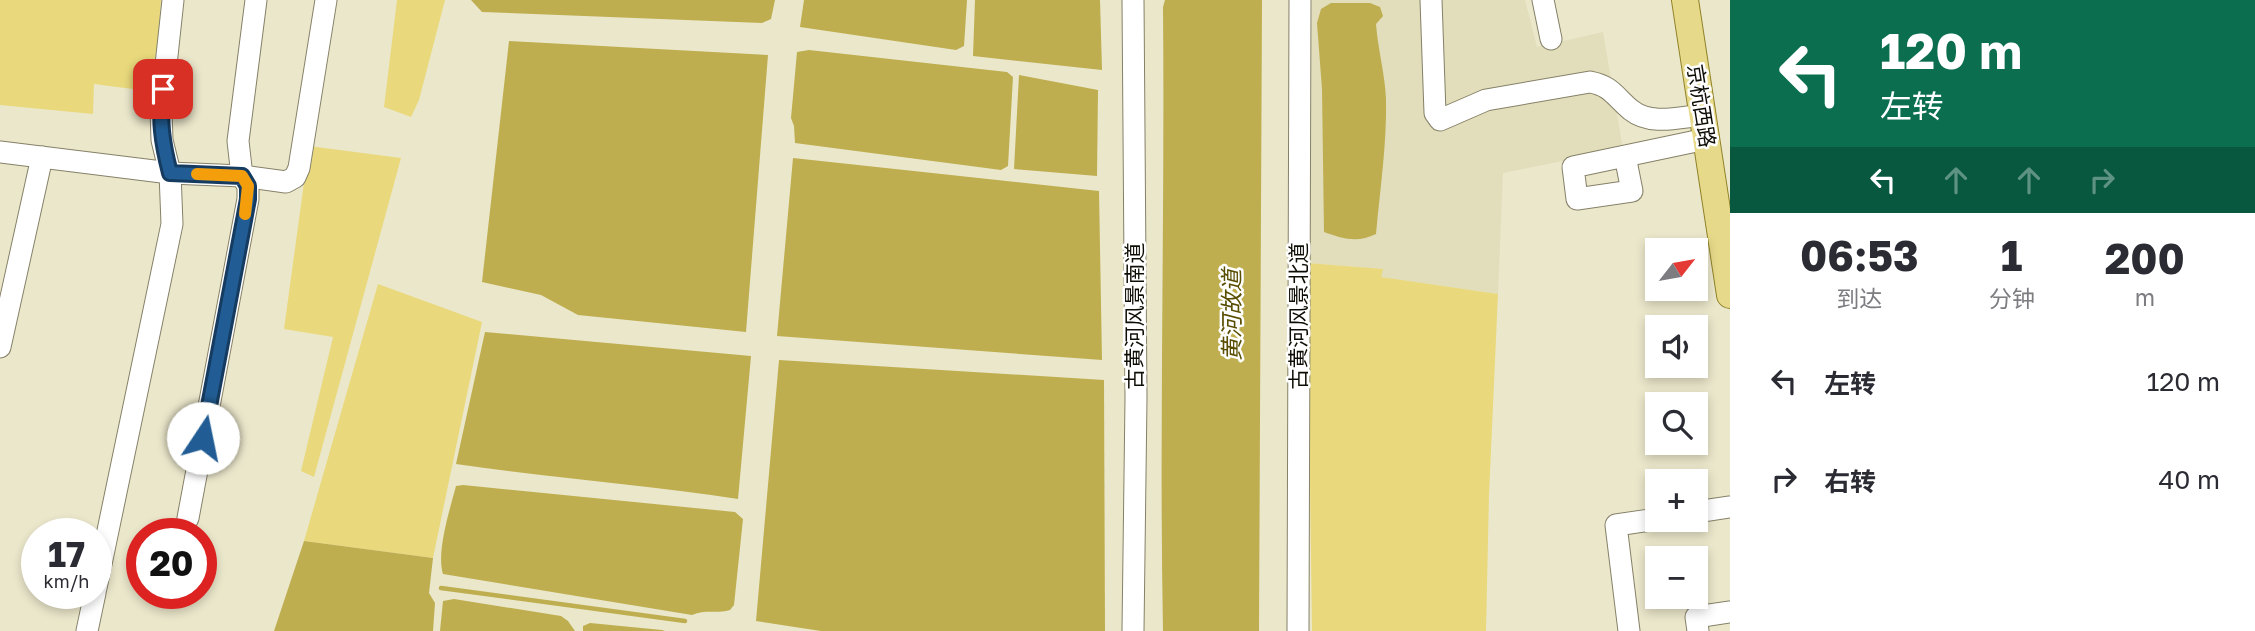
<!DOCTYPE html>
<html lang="zh">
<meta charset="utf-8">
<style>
:root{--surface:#fff;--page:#f7f7f7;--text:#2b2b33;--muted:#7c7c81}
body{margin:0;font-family:"Golos Text","Noto Sans SC",sans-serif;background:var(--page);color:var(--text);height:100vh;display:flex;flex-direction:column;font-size:26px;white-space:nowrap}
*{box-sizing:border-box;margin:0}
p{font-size:23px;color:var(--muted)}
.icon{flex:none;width:38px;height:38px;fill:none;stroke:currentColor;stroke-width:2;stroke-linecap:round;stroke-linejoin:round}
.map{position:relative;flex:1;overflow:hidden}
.details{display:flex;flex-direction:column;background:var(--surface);width:525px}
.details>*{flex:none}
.guide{background:#0b6e4f;color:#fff;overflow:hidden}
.needle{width:46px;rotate:59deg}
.fabs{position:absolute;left:1645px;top:238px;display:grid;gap:14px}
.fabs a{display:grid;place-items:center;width:63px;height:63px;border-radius:0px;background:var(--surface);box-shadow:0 4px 10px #0003;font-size:35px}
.speed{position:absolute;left:21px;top:518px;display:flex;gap:14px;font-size:35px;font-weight:700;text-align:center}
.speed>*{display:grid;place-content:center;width:91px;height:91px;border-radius:50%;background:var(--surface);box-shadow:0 4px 10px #0003;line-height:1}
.speed small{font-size:18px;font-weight:400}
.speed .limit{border:10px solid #d22;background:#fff;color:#111}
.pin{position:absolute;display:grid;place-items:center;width:60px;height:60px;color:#fff;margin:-30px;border-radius:14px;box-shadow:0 4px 10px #0006}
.me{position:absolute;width:77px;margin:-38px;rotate:11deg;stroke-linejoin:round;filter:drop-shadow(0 0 5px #0008)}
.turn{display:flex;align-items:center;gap:24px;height:147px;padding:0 35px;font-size:32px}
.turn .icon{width:91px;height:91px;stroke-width:2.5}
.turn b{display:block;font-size:49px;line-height:60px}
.lanes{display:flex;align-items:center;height:66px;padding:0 35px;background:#0003;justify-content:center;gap:35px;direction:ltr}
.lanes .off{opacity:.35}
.eta{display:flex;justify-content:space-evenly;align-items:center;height:119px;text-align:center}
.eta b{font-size:42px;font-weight:700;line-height:49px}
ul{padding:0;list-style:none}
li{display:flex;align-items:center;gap:21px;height:98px;padding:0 35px}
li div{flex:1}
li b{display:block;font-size:26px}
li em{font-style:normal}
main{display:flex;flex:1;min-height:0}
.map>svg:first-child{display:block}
.built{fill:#e2ddba}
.green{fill:#e9d97c}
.water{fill:#beae4f}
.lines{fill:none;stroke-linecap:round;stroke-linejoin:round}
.stream{stroke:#beae4f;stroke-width:4.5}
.minor-casing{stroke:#858168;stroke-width:23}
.major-casing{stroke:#8f8127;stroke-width:28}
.minor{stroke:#fff;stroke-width:21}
.major{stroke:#e6d989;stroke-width:26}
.route-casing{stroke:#153c60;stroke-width:18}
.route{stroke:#215d94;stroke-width:12}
.slow{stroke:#f59e0b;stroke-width:12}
.labels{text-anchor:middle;stroke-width:5;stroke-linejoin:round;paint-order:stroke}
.street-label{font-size:21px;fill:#0e0d05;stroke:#fff}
.water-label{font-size:23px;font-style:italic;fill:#594e00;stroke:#fff}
</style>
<main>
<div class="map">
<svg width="1730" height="631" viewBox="0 0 1730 631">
<rect width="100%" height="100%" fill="#ebe7cb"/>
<!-- built -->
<path class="built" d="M1312 0H1525L1537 47 1603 32 1623 149 1503 173 1498 294 1380 277 1382 269 1307 263Z"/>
<!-- green -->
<g class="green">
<path d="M0 0H161L158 42 148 91 94 84 93 114 0 105Z"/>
<path d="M397 0H445L419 100 411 117 384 107Z"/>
<path d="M309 146 401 158 314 477 301 471 333 337 284 329Z"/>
<path d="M1307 263 1383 269 1381 277 1498 294 1489 495 1486 631H1312Z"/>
<path d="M378 284 482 322 433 558 304 541Z"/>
</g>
<!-- water -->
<g class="water">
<path d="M471 0H775L771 19 762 23 482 12Z"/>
<path d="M804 0H967L964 46 956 50 800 27Z"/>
<path d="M975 0H1100L1102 70 973 56Z"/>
<path d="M1165 0H1262L1259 631H1163C1159 423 1165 215 1163 7Z"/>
<path d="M1331 3H1370L1380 7 1383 16 1376 24C1378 50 1385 74 1386 99 1387 143 1380 190 1376 234 1358 243 1343 239 1324 232L1322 89 1317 23 1321 9Z"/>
<path d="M509 41 768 55 746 332 578 315 541 295 482 282Z"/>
<path d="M809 50 1007 72 1013 77 1008 166 1001 170 795 143 794 126 791 118 797 52Z"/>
<path d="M1019 75 1098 90 1097 176 1014 169Z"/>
<path d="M793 158 1099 191 1102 360 777 336Z"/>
<path d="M485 332 751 356 738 499C644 485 550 478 456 464Z"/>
<path d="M779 360 1104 380 1105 631H821L756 621Z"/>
<path d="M463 485 735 512 743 519 734 605 730 610C717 614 705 609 692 615L443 574C436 552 450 509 456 486Z"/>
<path d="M304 541 433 558 429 593 435 603 433 631H274Z"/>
<path d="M454 599 561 616 568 621 575 631H440L443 601Z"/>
<path d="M590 623 662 630 665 631H583V626Z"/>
</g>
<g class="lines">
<!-- stream -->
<path class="stream" d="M441 588 685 621"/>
<!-- minor casing -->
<g class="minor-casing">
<g id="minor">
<path d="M1133 0 1136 398 1133 631"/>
<path d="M1431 0 1435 113 1440 120 1486 100 1590 82C1612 86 1615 97 1631 110 1651 126 1680 117 1703 115"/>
<path d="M1543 0 1551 39"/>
<path d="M0 152 170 173 242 176 286 182 295 177 299 168 326 0"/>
<path d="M1625 156 1632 191 1577 199 1573 167 1706 139"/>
<path d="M0 347 42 157"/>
<path d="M1696 512 1730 507"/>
<path d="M188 518 248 199V186L242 176 238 141 256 0"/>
<path d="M96 588 172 224 170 173 162 140 161 111 173 0"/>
<path d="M87 631 95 593"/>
<path d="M1298 631 1300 0"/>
<path d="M1629 631 1616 525 1657 519"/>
<path d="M1698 631 1696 617 1730 612"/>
</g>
</g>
<!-- major casing -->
<g class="major-casing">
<path id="major" d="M1685 0 1730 295"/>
</g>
<!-- minor -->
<use href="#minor" class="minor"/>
<!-- major -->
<use href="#major" class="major"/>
</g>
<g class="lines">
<!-- route casing -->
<g class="route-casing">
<path id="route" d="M163 89C159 120 162 142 170 173L242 176 248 186V199L203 438"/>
</g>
<!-- route -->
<use href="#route" class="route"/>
<!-- slow -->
<path class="slow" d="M197 174 242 176 248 186 245 214"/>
</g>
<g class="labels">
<!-- street labels -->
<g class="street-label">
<text transform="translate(1701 106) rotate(81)" y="7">京杭西路</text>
<text transform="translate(1135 316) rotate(-90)" y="7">古黄河风景南道</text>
<text transform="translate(1299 316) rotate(-90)" y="7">古黄河风景北道</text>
</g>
<!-- water labels -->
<g class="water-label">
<text transform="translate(1232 315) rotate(-90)" y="8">黄河故道</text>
</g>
</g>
</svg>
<div class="fabs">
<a><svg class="needle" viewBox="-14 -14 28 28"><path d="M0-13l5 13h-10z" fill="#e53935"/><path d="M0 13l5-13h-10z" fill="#7c7c81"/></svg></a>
<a><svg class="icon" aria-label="sound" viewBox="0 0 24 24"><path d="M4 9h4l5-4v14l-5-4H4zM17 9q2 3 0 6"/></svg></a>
<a><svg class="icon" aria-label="search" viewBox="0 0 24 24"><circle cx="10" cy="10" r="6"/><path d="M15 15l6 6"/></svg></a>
<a>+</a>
<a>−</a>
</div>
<div class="speed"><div>17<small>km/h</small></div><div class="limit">20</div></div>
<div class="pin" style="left:163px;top:89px;background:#d93025"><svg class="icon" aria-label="arrive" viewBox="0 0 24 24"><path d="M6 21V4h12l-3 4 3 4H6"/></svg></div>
<svg class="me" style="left:203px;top:438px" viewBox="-20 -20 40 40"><circle r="19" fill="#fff"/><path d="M0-13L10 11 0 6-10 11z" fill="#215d94"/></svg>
</div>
<section class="details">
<div class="guide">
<div class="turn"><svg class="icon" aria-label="left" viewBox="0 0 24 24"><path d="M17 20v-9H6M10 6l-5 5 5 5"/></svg><div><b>120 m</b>左转</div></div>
<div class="lanes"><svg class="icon" aria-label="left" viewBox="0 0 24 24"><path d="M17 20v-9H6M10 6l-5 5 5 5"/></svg><svg class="icon off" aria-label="ahead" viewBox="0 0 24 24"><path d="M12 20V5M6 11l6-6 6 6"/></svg><svg class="icon off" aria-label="ahead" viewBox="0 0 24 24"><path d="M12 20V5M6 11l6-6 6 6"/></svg><svg class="icon off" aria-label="right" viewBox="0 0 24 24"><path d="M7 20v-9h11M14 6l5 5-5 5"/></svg></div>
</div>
<div class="eta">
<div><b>06:53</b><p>到达</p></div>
<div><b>1</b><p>分钟</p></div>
<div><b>200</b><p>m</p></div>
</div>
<ul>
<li><svg class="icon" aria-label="left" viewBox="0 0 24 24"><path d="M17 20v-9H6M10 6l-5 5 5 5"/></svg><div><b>左转</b></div><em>120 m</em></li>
<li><svg class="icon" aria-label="right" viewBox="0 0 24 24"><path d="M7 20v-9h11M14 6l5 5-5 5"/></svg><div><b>右转</b></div><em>40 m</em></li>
</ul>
</section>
</main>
